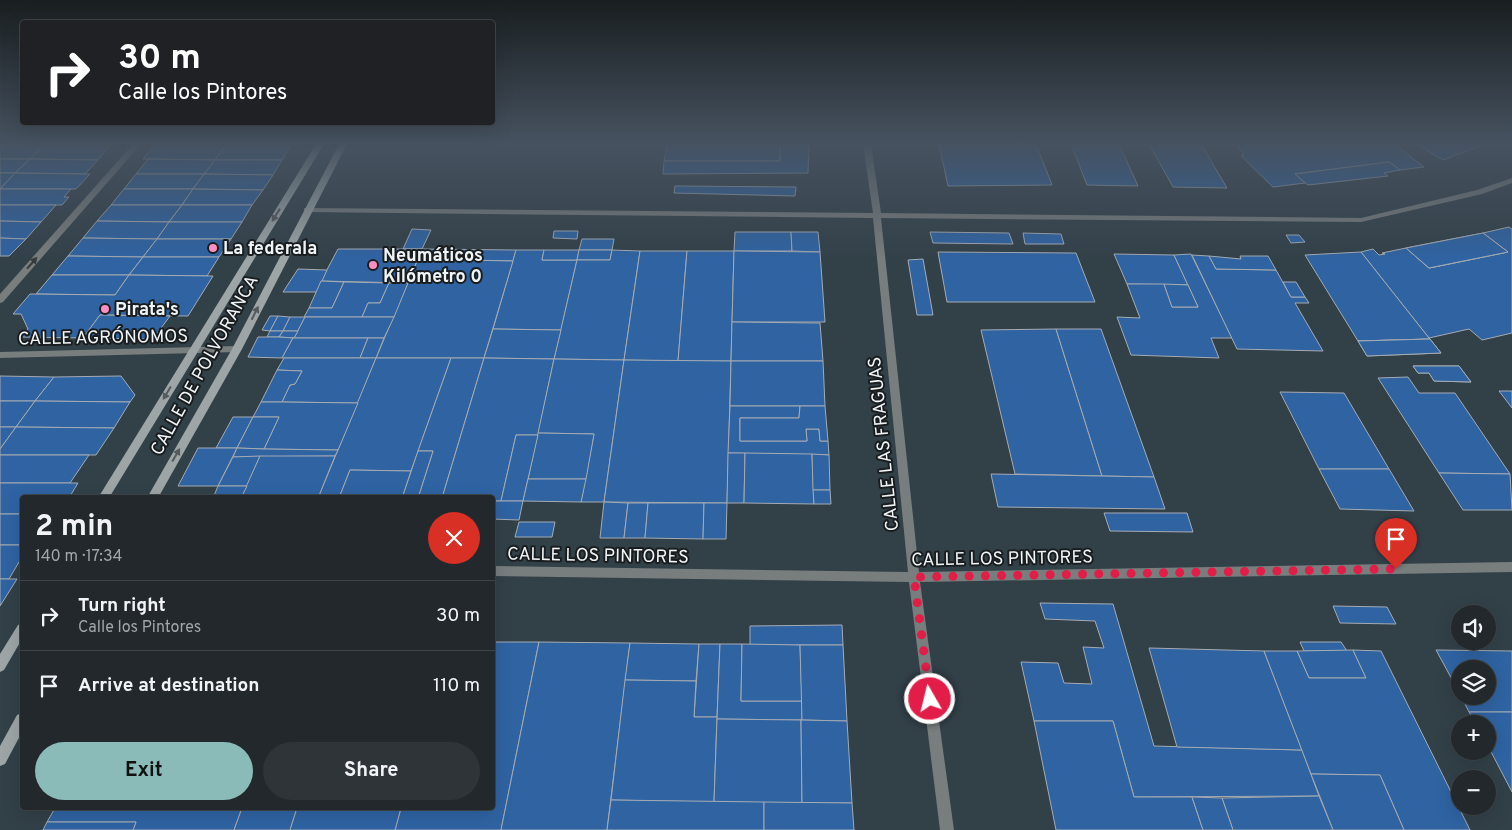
<!DOCTYPE html>
<meta charset="utf-8">
<style>
:root{--surface:#22282c;--page:#2e3438;--text:#f1f3f6;--muted:#a2a6a9;--line:#3f4448;--accent:#8bbbb9}
body{margin:0;font-family:Overpass,sans-serif;background:var(--page);color:var(--text);height:100vh;display:flex;flex-direction:column;font-size:19px;white-space:nowrap}
*{box-sizing:border-box;margin:0}
p{font-size:16px;color:var(--muted)}
.icon{flex:none;width:28px;height:28px;fill:none;stroke:currentColor;stroke-width:2;stroke-linecap:round;stroke-linejoin:round}
.map{position:relative;flex:1;overflow:hidden}
.sheet{position:absolute;left:20px;top:495px;width:475px;height:315px;display:flex;flex-direction:column;background:var(--surface);border-radius:5px;box-shadow:0 5px 20px #0002,0 0 0 1px var(--line)}
.sheet>*{flex:none}
.hud{position:absolute;left:20px;top:20px;width:475px;height:105px;border-radius:5px;box-shadow:0 5px 20px #0002,0 0 0 1px var(--line);background:#202124;color:#fff;overflow:hidden}
.buttons{position:absolute;left:1451px;top:605px;display:grid;gap:10px}
.buttons a{display:grid;place-items:center;width:45px;height:45px;border-radius:50%;background:var(--surface);box-shadow:0 5px 20px #0002,0 0 0 1px var(--line);font-size:25px}
.pin{position:absolute;display:grid;place-items:center;width:42px;height:42px;color:#fff;margin:-51px -21px;border-radius:50% 50% 50% 0;rotate:-45deg;box-shadow:0 0 5px #0007}
.pin .icon{rotate:45deg}
.me{position:absolute;width:55px;margin:-28px;rotate:352deg;stroke-linejoin:round;filter:drop-shadow(0 0 4px #0008)}
.turn{display:flex;align-items:center;gap:18px;height:105px;padding:0 15px;font-size:22px}
.turn .icon{width:65px;height:65px;stroke-width:2.5}
.turn b{display:block;font-size:35px;line-height:42px}
.round{display:grid;place-items:center;flex:none;width:52px;height:52px;border-radius:26px;background:var(--page)}
.headline{display:flex;align-items:center;justify-content:space-between;height:85px;padding:0 15px}
h1{font-size:30px;font-weight:700;line-height:38px}
.button{display:flex;gap:10px;margin-top:auto;padding:10px 15px}
.button a{flex:1;height:58px;border-radius:30px;background:var(--accent);color:#111;font-size:20px;font-weight:700;line-height:58px;text-align:center}
.button a+a{background:var(--page);color:var(--text)}
ul{padding:0;list-style:none}
li{display:flex;align-items:center;gap:15px;height:70px;padding:0 15px;border-top:1px solid var(--line)}
li div{flex:1}
li b{display:block;font-size:19px}
li em{font-style:normal}
.map>svg:first-child{display:block}
.built{fill:#324048;fill-rule:evenodd}
.building{fill:#2f63a2;stroke:#a5abb3}
.lines{fill:none;stroke-linecap:round;stroke-linejoin:round}
.street{fill:#787d7d;fill-rule:evenodd}
.secondary{fill:#9da5a6;fill-rule:evenodd}
.oneway{fill:#555a5c}
.oneway2{fill:#363a3b}
.route{stroke:#e11d48;stroke-width:9;stroke-dasharray:0 16.2}
.poi-dot{fill:#fd8ec0;stroke:#1a1d1f;stroke-width:2}
.labels{text-anchor:middle;stroke-width:4;stroke-linejoin:round;paint-order:stroke}
.poi-label{font-size:18px;font-weight:bold;fill:#eff4f7;stroke:#1a1d1f;text-anchor:start}
.street-label{font-size:18px;fill:#eff4f7;stroke:#1a1d1f}
</style>
<div class="map">
<svg width="1512" height="830" viewBox="0 0 1512 830">
<rect width="100%" height="100%" fill="#2e363a"/>
<!-- built -->
<path class="built" d="M0 144H1512V830H0ZM22 498H492V808H22ZM1460 614H1488V641H1460ZM1460 669H1488V696H1460ZM1460 724H1488V751H1460ZM1460 779H1488V806H1460Z"/>
<!-- building -->
<g class="building">
<path d="M667 144H780V161H664Z"/>
<path d="M780 144H809L808 173 663 174 664 161H780Z"/>
<path d="M939 144H1036L1052 185 948 186Z"/>
<path d="M1071 144H1119L1138 186 1087 185Z"/>
<path d="M1149 144H1201L1227 188 1173 187Z"/>
<path d="M1236 144H1394L1424 167 1400 170 1389 162 1295 174 1305 183 1273 187 1241 156 1244 155Z"/>
<path d="M1416 144H1486L1443 160Z"/>
<path d="M0 145H44L30 159H0Z"/>
<path d="M44 145H110L98 160 30 159Z"/>
<path d="M154 145H226L215 160 143 159Z"/>
<path d="M226 145 291 146 282 160H215Z"/>
<path d="M0 159H30L15 173H0Z"/>
<path d="M30 159 98 160 85 174 15 173Z"/>
<path d="M148 159 215 160 204 174H136Z"/>
<path d="M215 160H282L273 175 204 174Z"/>
<path d="M1389 162 1400 170 1384 173 1388 176 1308 185 1295 174Z"/>
<path d="M0 173H15L0 189Z"/>
<path d="M15 173 85 174H90L76 189H0Z"/>
<path d="M136 174H204L193 189H124Z"/>
<path d="M204 174 273 175 263 190 193 189Z"/>
<path d="M675 186 796 187 795 196 674 193Z"/>
<path d="M0 189H71L64 197H69L62 205H0Z"/>
<path d="M124 189H193L182 205H111Z"/>
<path d="M193 189 263 190 252 205H182Z"/>
<path d="M0 205H56L41 222 0 221Z"/>
<path d="M111 205H182L169 222 97 221Z"/>
<path d="M182 205H252L242 222H169Z"/>
<path d="M0 221 41 222 26 239 0 238Z"/>
<path d="M97 221 169 222 157 239 83 238Z"/>
<path d="M169 222H242L231 239H157Z"/>
<path d="M1509 227 1512 229V333L1482 340 1469 329 1429 338 1361 252 1373 249 1379 255 1385 254 1382 253 1406 248 1429 268 1508 252 1483 233Z"/>
<path d="M412 229 431 230 422 249H403Z"/>
<path d="M554 231H578L577 239 553 238Z"/>
<path d="M735 232H791L792 251H734Z"/>
<path d="M791 232H818L820 252 792 251Z"/>
<path d="M930 232 1009 233 1013 244 933 243Z"/>
<path d="M1023 233 1061 234 1064 244H1025Z"/>
<path d="M1483 233 1508 252 1429 268 1406 248Z"/>
<path d="M1483 233 1508 252 1429 268 1406 248Z"/>
<path d="M1286 235H1299L1305 242 1291 243Z"/>
<path d="M0 238 26 239 9 256H0Z"/>
<path d="M83 238 157 239 143 257 68 256Z"/>
<path d="M157 239H231L219 257H143Z"/>
<path d="M582 239H614L612 250H579Z"/>
<path d="M338 249H422L408 283 321 281Z"/>
<path d="M422 249 516 250 513 261 418 259Z"/>
<path d="M516 250H544L542 260H577L561 330 493 329Z"/>
<path d="M544 250H579L577 260H542Z"/>
<path d="M579 250H612L610 260H577Z"/>
<path d="M612 250 640 251 624 360 554 359 577 260H610Z"/>
<path d="M640 251H687L678 361 624 360Z"/>
<path d="M687 251H734L731 361H678Z"/>
<path d="M734 251 820 252 825 322H732Z"/>
<path d="M938 252 1076 253 1095 302H947Z"/>
<path d="M1361 252 1429 338 1430 339 1358 341 1305 255Z"/>
<path d="M1114 254 1174 255 1188 285 1127 284Z"/>
<path d="M1191 254 1232 338H1211L1219 358 1131 355 1117 317 1140 318 1127 284H1164L1172 307H1198L1174 255Z"/>
<path d="M1192 255 1209 256 1216 269 1276 270 1291 297H1305L1309 303H1295L1323 351 1237 349Z"/>
<path d="M68 256 143 257 129 275H52Z"/>
<path d="M1209 256 1241 259 1240 256H1268L1276 270 1216 269Z"/>
<path d="M143 257H219L207 276 129 275Z"/>
<path d="M418 259 513 261 484 358H376Z"/>
<path d="M923 259 933 315H917L908 260Z"/>
<path d="M298 269 327 270 317 292H283Z"/>
<path d="M52 275H129L115 295 36 294Z"/>
<path d="M129 275 213 276 188 316 100 315 83 338 21 337 28 329 21 314H13L30 294 115 295Z"/>
<path d="M321 281 344 282 332 308H309Z"/>
<path d="M344 282 389 283 380 303H368L362 317H304L309 308H332Z"/>
<path d="M1283 282H1296L1305 297H1291Z"/>
<path d="M389 283H408L394 317H362L368 303H380Z"/>
<path d="M1164 284 1188 285 1198 307H1172Z"/>
<path d="M100 315 170 316 153 339 83 338Z"/>
<path d="M270 316H278L270 331 262 330Z"/>
<path d="M278 316 290 317 283 331H270Z"/>
<path d="M290 317H305L298 331H283Z"/>
<path d="M305 317H394L384 338H294Z"/>
<path d="M732 322 820 323 823 361H731Z"/>
<path d="M493 329 561 330 554 359 484 358Z"/>
<path d="M1056 329 1102 476 1015 474 981 330Z"/>
<path d="M1056 329H1101L1154 477 1102 476Z"/>
<path d="M270 331H283L279 337H267Z"/>
<path d="M283 331H298L294 338 279 337Z"/>
<path d="M258 337H279L293 338 282 358 248 357Z"/>
<path d="M293 338H368L360 358H282Z"/>
<path d="M368 338H384L376 358H360Z"/>
<path d="M1430 339 1441 353 1367 356 1358 341Z"/>
<path d="M1430 339 1441 353 1367 356 1358 341Z"/>
<path d="M284 358H376L358 403 282 402 290 385 295 384 302 371 277 370Z"/>
<path d="M376 358H451L411 471 350 470 339 498H318Z"/>
<path d="M451 358H484L442 498H418L433 451H418Z"/>
<path d="M484 358 554 359 538 435H516L501 501H492V498H442Z"/>
<path d="M554 359 624 360 604 502H581L594 434 538 433Z"/>
<path d="M624 360 731 361 727 503 604 502Z"/>
<path d="M731 361H823L825 406H730Z"/>
<path d="M1413 366H1459L1471 382 1434 381 1429 373H1418Z"/>
<path d="M1413 366H1459L1471 382 1434 381 1429 373H1418Z"/>
<path d="M277 370 302 371 295 384 290 385 282 402H261Z"/>
<path d="M0 376 54 377 35 401H0Z"/>
<path d="M121 376 135 395 130 402 35 401 54 377Z"/>
<path d="M1408 377 1419 393H1455L1510 474 1439 473 1378 378Z"/>
<path d="M1499 391H1512V408Z"/>
<path d="M1280 392 1344 393 1389 469H1319Z"/>
<path d="M0 401H35L16 427H0Z"/>
<path d="M35 401 130 402 114 428 16 427Z"/>
<path d="M261 402H282L358 403 338 450 264 449 279 417H253Z"/>
<path d="M730 406H800L799 418H740V441H807L806 429H819L820 441H828L829 455 728 453Z"/>
<path d="M800 406H825L828 441H820L819 429H806L807 441H740V418H799Z"/>
<path d="M233 417H253L237 448H216Z"/>
<path d="M253 417H279L264 449 237 448Z"/>
<path d="M0 427H16L0 449Z"/>
<path d="M16 427 114 428 96 455H0V449Z"/>
<path d="M538 433 594 434 586 479H528Z"/>
<path d="M516 435H538L523 501H501Z"/>
<path d="M198 448H237L218 486H178Z"/>
<path d="M237 448 264 449 338 450 335 456 233 457Z"/>
<path d="M418 451H433L418 498H402Z"/>
<path d="M728 453H745L744 503H727Z"/>
<path d="M745 453 812 454 814 504 744 503Z"/>
<path d="M812 454 829 455 830 490H813Z"/>
<path d="M0 455H89L70 483H0Z"/>
<path d="M260 456 247 486H218L233 457Z"/>
<path d="M260 456H335L318 498H241Z"/>
<path d="M1319 469H1389L1414 511 1340 509Z"/>
<path d="M350 470 411 471 402 498H339Z"/>
<path d="M1439 473 1510 474 1512 510H1463Z"/>
<path d="M991 474 1154 477 1165 509 998 507Z"/>
<path d="M528 479H586L581 502 523 501Z"/>
<path d="M0 483H78L69 498H22V514H0Z"/>
<path d="M218 486H247L241 498H213Z"/>
<path d="M813 490H830L831 504H814Z"/>
<path d="M492 501H523L519 520 492 519Z"/>
<path d="M604 502 628 503 624 538H600Z"/>
<path d="M628 503H648L645 538H624Z"/>
<path d="M648 503H704L703 539 645 538Z"/>
<path d="M704 503H727L726 539H703Z"/>
<path d="M1104 513H1187L1193 532 1110 531Z"/>
<rect x="0" y="514" width="22" height="31"/>
<path d="M519 522H555L552 537H515Z"/>
<path d="M0 545H22V557L9 579H0Z"/>
<path d="M0 579H17L0 606Z"/>
<path d="M1040 603 1113 604 1154 746 1302 750 1319 796 1134 797 1113 721H1034L1021 662 1058 663 1064 683 1092 684 1083 647 1104 648 1095 621 1045 619Z"/>
<path d="M1333 606 1387 607 1396 624 1340 623Z"/>
<path d="M842 625 843 645H750V626Z"/>
<path d="M494 642H539L501 830H395L401 808H492Z"/>
<path d="M539 642 630 643 607 830H501Z"/>
<path d="M1300 642H1341L1347 651H1304Z"/>
<path d="M630 643 699 644 696 681 625 680Z"/>
<path d="M699 644H720L717 717H694Z"/>
<path d="M720 644H742L741 701H802V720L717 719Z"/>
<path d="M742 644 800 645 802 701H741Z"/>
<path d="M800 645H843L847 721 802 720Z"/>
<path d="M1149 648 1264 651 1302 750 1177 747Z"/>
<path d="M1353 650 1366 678H1309L1297 651Z"/>
<path d="M1353 650 1381 651 1470 830H1404L1380 775 1311 774 1264 651H1297L1309 678H1366Z"/>
<path d="M1436 650 1512 651V712H1469L1461 696H1488V669H1460V694Z"/>
<path d="M625 680 696 681 694 717H717L714 802 611 800Z"/>
<path d="M1469 712H1512V792L1488 746V724H1476Z"/>
<path d="M717 719 801 720 802 803 714 802Z"/>
<path d="M801 720 847 721 852 803H802Z"/>
<path d="M1034 721H1113L1134 797H1192L1203 830H1056Z"/>
<path d="M1311 774 1380 775 1404 830H1333Z"/>
<path d="M1319 796 1333 830H1233L1222 798Z"/>
<path d="M1192 797 1222 798 1233 830H1203Z"/>
<path d="M611 800 764 802V830H607Z"/>
<path d="M764 802 852 803 854 830H764Z"/>
<path d="M55 808H242L234 830H133L136 822H47Z"/>
<path d="M242 808H297L290 830H234Z"/>
<path d="M297 808H401L395 830H290Z"/>
<path d="M47 822H136L133 830H43Z"/>
</g>
<g class="lines">
<!-- street -->
<g class="street">
<path d="M133 144H141L3 302 0 303V294Z"/>
<path d="M863 144H871L881 213 1361 218 1477 190 1512 178V183L1482 194 1361 222 881 218 919 572 1512 562V572L920 582 954 830H940L909 582 492 576V566L908 572 873 218 307 212H304V208L873 213Z"/>
<path d="M237 346 242 349 237 352 0 358V352Z"/>
</g>
<!-- secondary -->
<g class="secondary">
<path d="M316 144H324L109 498H98Z"/>
<path d="M339 144H347L242 349 158 498H147L232 349Z"/>
<path d="M22 623V639L4 670 0 672V654L18 625Z"/>
<path d="M22 713V732L5 764 0 766V746L17 715Z"/>
</g>
</g>
<!-- one-way arrows -->
<defs><path id="oneway-solid" d="M-6-.8H1V-3.2L6.5 0L1 3.2V.8H-6Z" transform="scale(1.25)"/></defs>
<g class="oneway">
<use href="#oneway-solid" transform="translate(276 215) rotate(122)"/>
<use href="#oneway-solid" transform="translate(255 313) rotate(-63)"/>
<use href="#oneway-solid" transform="translate(167 393) rotate(121)"/>
<use href="#oneway-solid" transform="translate(176 455) rotate(-60)"/>
</g>
<use class="oneway2" href="#oneway-solid" transform="translate(32 263) rotate(-49)"/>
<!-- sky -->
<linearGradient id="sky" x2="0" y2="1"><stop stop-color="#191e20"/><stop offset="0.55" stop-color="#465260"/><stop offset="1" stop-color="#465260" stop-opacity="0"/></linearGradient>
<rect width="1512" height="260" fill="url(#sky)"/>
<g class="lines">
<!-- route -->
<path class="route" d="M930 699 914 577 1396 569"/>
</g>
<!-- markers -->
<g class="poi-dot">
<circle cx="213" cy="248" r="5"/>
<circle cx="373" cy="265" r="5"/>
<circle cx="105" cy="309" r="5"/>
</g>
<g class="labels">
<!-- poi labels -->
<g class="poi-label">
<text x="223" y="254">La federala</text>
<text x="383" y="261">Neumáticos<tspan x="383" dy="21">Kilómetro 0</tspan></text>
<text x="115" y="315">Pirata's</text>
</g>
<!-- street labels -->
<g class="street-label">
<text transform="translate(103 337) rotate(-1)" y="6">CALLE AGRÓNOMOS</text>
<text transform="translate(204 365) rotate(-61)" y="6">CALLE DE POLVORANCA</text>
<text transform="translate(883 444) rotate(-96)" y="6">CALLE LAS FRAGUAS</text>
<text transform="translate(598 555) rotate(1)" y="6">CALLE LOS PINTORES</text>
<text transform="translate(1002 558) rotate(-1)" y="6">CALLE LOS PINTORES</text>
</g>
</g>
</svg>
<div class="buttons">
<a><svg class="icon" aria-label="sound" viewBox="0 0 24 24"><path d="M4 9h4l5-4v14l-5-4H4zM17 9q2 3 0 6"/></svg></a>
<a><svg class="icon" aria-label="layers" viewBox="0 0 24 24"><path d="M12 4l9 5-9 5-9-5zM3 14l9 5 9-5"/></svg></a>
<a>+</a>
<a>−</a>
</div>
<div class="pin" style="left:1396px;top:569px;background:#d93025"><svg class="icon" aria-label="arrive" viewBox="0 0 24 24"><path d="M6 21V4h12l-3 4 3 4H6"/></svg></div>
<svg class="me" style="left:930px;top:699px" viewBox="-20 -20 40 40"><circle r="17" fill="#e11d48" stroke="#fff" stroke-width="3"/><path d="M0-11L8 9 0 5-8 9z" fill="#fff"/></svg>
<div class="hud">
<div class="turn"><svg class="icon" aria-label="right" viewBox="0 0 24 24"><path d="M7 20v-9h11M14 6l5 5-5 5"/></svg><div><b>30 m</b>Calle los Pintores</div></div>
</div>
<section class="sheet">
<div class="headline"><div><h1>2 min</h1><p>140 m · 17:34</p></div><a class="round" style="background:#d93025;color:#fff"><svg class="icon" aria-label="close" viewBox="0 0 24 24"><path d="M6 6l12 12M18 6L6 18"/></svg></a></div>
<ul>
<li><svg class="icon" aria-label="right" viewBox="0 0 24 24"><path d="M7 20v-9h11M14 6l5 5-5 5"/></svg><div><b>Turn right</b><p>Calle los Pintores</p></div><em>30 m</em></li>
<li><svg class="icon" aria-label="arrive" viewBox="0 0 24 24"><path d="M6 21V4h12l-3 4 3 4H6"/></svg><div><b>Arrive at destination</b></div><em>110 m</em></li>
</ul>
<div class="button"><a>Exit</a><a>Share</a></div>
</section>
</div>
